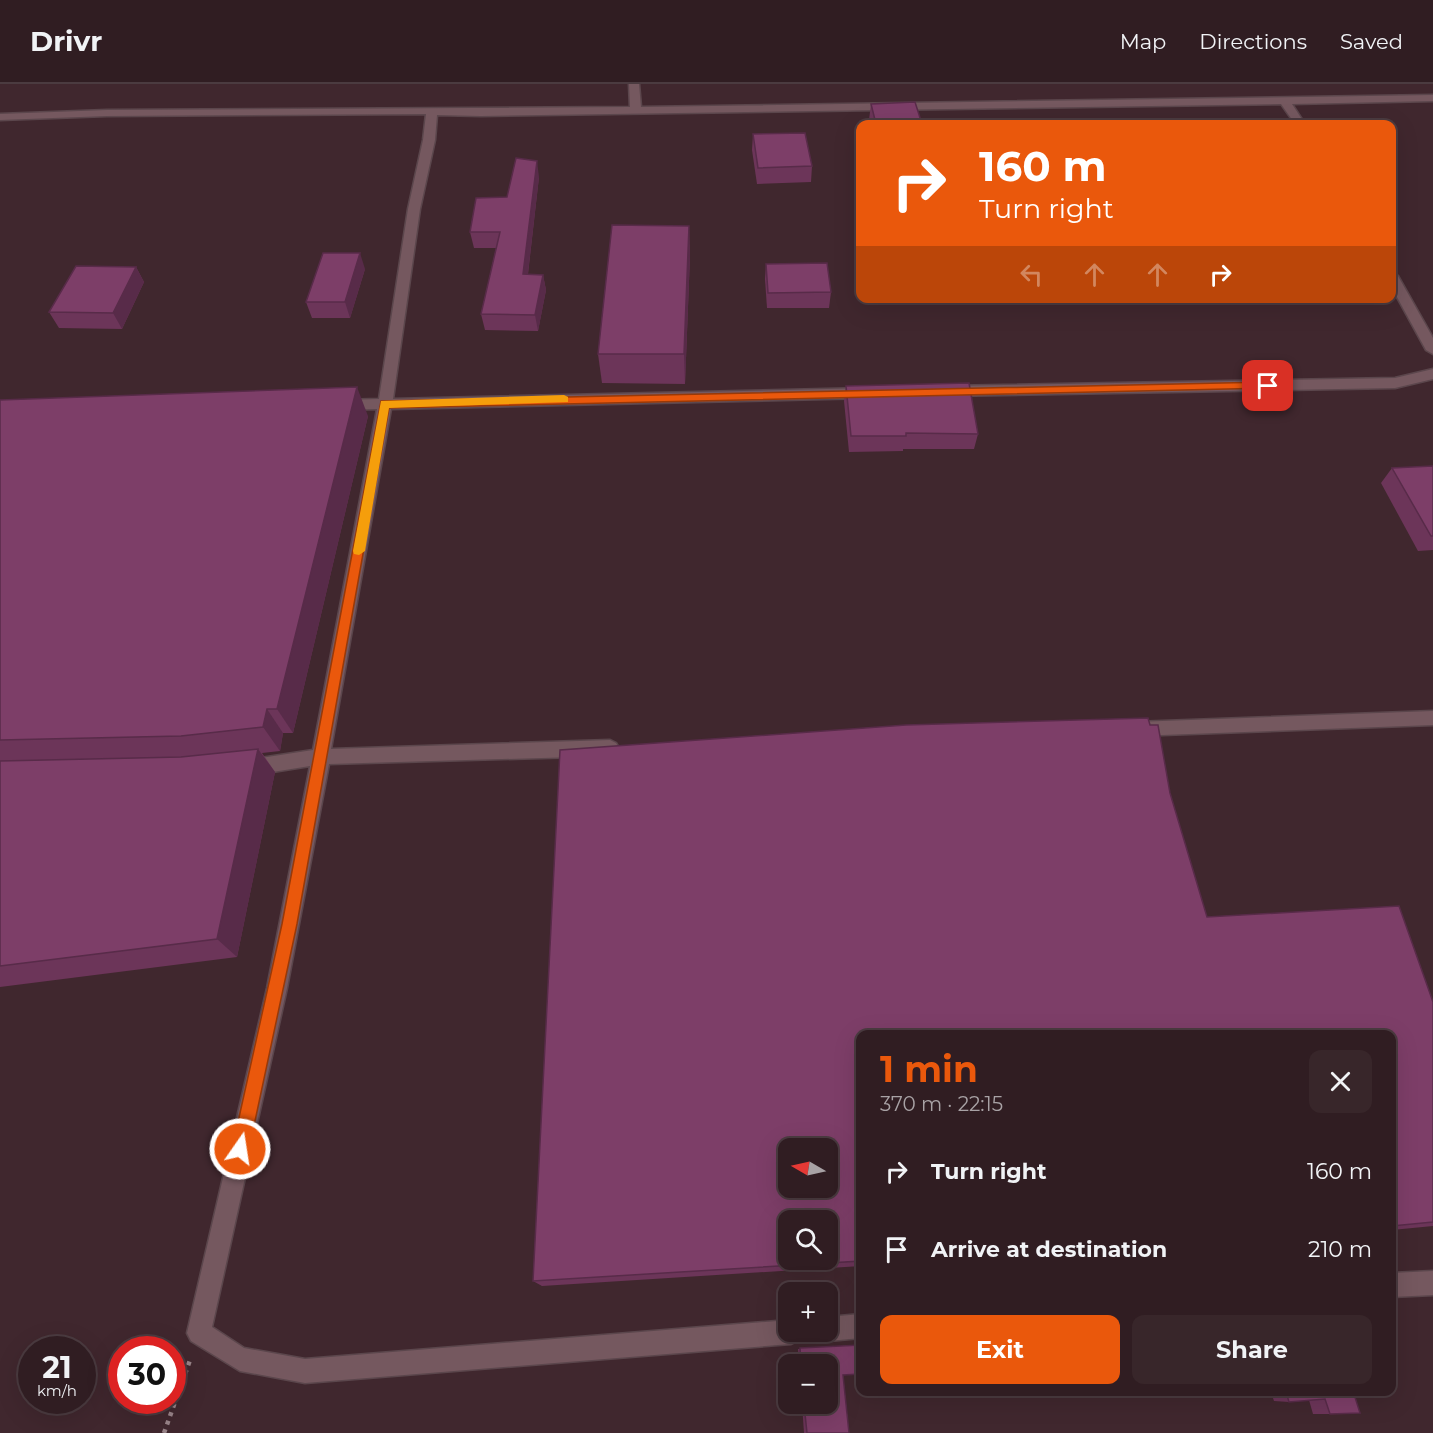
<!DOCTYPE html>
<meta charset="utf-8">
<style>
:root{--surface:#301d22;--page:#38262a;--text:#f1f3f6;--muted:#a8a2a5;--line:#4b3b40;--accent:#ea580c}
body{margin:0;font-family:Montserrat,sans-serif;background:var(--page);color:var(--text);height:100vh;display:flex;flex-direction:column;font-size:22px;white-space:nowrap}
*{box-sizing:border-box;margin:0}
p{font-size:20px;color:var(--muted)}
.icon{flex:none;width:33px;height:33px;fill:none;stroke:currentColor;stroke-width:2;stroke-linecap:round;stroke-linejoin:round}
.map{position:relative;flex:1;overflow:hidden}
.panel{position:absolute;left:856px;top:946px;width:540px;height:366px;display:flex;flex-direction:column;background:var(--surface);border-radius:12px;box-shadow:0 6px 24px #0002,0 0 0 2px var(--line)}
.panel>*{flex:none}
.guide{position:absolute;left:856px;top:36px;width:540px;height:183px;border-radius:12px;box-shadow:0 6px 24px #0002,0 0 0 2px var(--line);background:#ea580c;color:#fff;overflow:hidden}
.needle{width:39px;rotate:279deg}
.tools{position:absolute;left:778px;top:1054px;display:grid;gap:12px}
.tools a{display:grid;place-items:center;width:60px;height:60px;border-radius:12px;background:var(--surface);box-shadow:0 6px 24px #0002,0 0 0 2px var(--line);font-size:30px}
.speed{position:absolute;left:18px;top:1252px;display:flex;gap:12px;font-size:30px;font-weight:700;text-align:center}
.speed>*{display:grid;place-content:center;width:78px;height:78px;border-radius:50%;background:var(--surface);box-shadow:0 6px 24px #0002,0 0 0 2px var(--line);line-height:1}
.speed small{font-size:15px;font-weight:400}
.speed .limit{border:9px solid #d22;background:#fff;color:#111}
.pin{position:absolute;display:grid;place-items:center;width:51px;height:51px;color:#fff;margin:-26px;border-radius:12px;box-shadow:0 3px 9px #0006}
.me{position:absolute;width:66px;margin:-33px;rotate:13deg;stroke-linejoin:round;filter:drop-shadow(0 0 4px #0008)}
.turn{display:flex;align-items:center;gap:21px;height:126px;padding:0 24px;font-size:27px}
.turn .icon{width:78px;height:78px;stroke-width:2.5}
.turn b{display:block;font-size:42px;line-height:51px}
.lanes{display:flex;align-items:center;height:57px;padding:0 24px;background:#0003;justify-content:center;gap:30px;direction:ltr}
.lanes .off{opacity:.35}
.round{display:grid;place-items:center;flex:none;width:63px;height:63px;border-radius:12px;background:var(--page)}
.summary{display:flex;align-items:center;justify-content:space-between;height:102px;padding:0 24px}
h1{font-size:36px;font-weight:700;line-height:45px;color:var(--accent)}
.action{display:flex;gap:12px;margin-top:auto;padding:12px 24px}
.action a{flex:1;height:69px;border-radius:12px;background:var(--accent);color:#fff;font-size:24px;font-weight:700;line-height:69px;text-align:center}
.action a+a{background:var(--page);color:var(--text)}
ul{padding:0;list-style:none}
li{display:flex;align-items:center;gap:18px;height:78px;padding:0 24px}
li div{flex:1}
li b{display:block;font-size:22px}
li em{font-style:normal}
header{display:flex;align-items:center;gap:36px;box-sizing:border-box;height:84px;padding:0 30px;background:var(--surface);border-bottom:2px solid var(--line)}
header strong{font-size:28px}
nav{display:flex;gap:33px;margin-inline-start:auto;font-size:21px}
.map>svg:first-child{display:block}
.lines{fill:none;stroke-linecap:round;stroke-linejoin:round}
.street-casing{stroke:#5b464c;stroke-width:3}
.path{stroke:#988388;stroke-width:4.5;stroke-dasharray:4 5;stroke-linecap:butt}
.street{fill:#75585f;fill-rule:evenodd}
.wall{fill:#6c3559}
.shaded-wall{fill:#582b49}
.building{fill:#7d3e68;stroke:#582b49;stroke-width:1.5;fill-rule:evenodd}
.route{fill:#ea580c;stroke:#983908;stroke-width:1.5}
.slow{fill:#f59e0b}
</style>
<header>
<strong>Drivr</strong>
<nav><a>Map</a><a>Directions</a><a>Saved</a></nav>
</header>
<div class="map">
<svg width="1433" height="1349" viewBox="0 0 1433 1349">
<rect width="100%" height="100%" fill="#40272e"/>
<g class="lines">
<!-- street casing -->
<g class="street-casing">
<g id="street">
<path d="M629 0H639L641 23 1433 11V17L1292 20 1305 40H1295L1281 20 481 32 437 31 435 56 420 125 393 315 868 304 875 309 868 314 391 325 331 665 610 656 616 659 619 664 616 669 610 672 329 680 287 904 212 1243 244 1264 305 1275 789 1236V1248H803L799 1256 791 1260 305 1299 240 1287 191 1257 187 1249 267 904 310 682 248 692 242 690 239 684 242 678 248 676 313 666 377 325 341 326 334 321 341 316 379 315 408 125 423 56 426 30 107 32 0 36V30L107 26 630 23Z"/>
<path d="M1392 188 1398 192 1433 254V270L1426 266 1392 204Z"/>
<path d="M1433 285V295L1395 304 946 312 939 307 946 302 1395 294Z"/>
<path d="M1433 627V641L1135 652 1129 650 1126 645 1129 640 1135 638Z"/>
<path d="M1433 1187V1211L1392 1213V1189Z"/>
<path d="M861 1230V1254L828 1257 820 1253 817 1248H828V1233Z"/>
</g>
</g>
<!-- path -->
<path class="path" d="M164 1349 190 1276"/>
<!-- street -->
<use href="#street" class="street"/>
</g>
<!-- wall -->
<g class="wall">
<path d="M871 20 922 40H870L869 36Z"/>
<path d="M753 50 812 82 811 98 757 100 752 66Z"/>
<path d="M539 93 528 190 543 191 546 206 538 247 485 246 481 230 496 164H474L470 148 507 113Z"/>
<path d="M689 142 690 172 685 300 602 299 598 270Z"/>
<path d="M766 180 831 208 829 224H767L765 195Z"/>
<path d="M136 183 144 198 122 245 59 244 49 228Z"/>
<path d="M365 185 350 234H312L306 218Z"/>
<path d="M846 302 978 350 974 365H903V367L849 368 844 317Z"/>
<path d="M0 316 368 332 293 649H283L280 667 262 669 275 688 237 873 0 903Z"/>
<path d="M1433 382V466L1418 467 1381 399 1392 384Z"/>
<path d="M1170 709 1207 833 1433 918V1142L1392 1146V951H861V1182L542 1202 533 1197Z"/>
<path d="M861 1261V1290L843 1291 849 1349H804L802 1320H828V1281H799L798 1265Z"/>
<path d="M1271 1308H1384L1354 1310 1330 1330H1313L1309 1316 1289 1318 1274 1317Z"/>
</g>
<!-- shaded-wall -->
<g class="shaded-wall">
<path d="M537 77 539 93 526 206 523 190Z"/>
<path d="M689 142 690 172 685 300 684 270Z"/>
<path d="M360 169 365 185 350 234 345 218Z"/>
<path d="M136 183 144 198 122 245 113 229Z"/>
<path d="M543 191 546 206 538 247 535 231Z"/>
<path d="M357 303 368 332 293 649 277 625Z"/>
<path d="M267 625 283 649 280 667 263 643Z"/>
<path d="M258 665 275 688 237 873 217 855Z"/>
</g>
<!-- building -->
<g class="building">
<path d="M915 18 922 40H876L871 20Z"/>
<path d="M805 49 812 82 758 84 753 50Z"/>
<path d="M516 74 537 77 523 190 543 191 535 231 481 230 500 148H470L476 114 507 113Z"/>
<path d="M612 141 689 142 684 270H598Z"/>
<path d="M323 169H360L345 218H306Z"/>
<path d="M827 179 831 208 768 209 766 180Z"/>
<path d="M76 182 136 183 113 229 49 228Z"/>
<path d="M969 299 978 350 906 349V352H851L846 302Z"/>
<path d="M357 303 277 625H267L263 643 181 652 0 656V316Z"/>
<path d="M1433 382V452H1431L1392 384Z"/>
<path d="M1148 634 1150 641H1158L1170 709 1207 833 1399 822 1433 918V1138L1392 1142V951H861V1177L533 1197 560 666 906 641ZM789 1065H828V1104H789ZM789 1137H828V1176H789Z"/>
<path d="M258 665 217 855 0 882V677L181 673Z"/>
<path d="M861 1261V1290L843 1291 849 1349H807L804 1320H828V1281H801L800 1264Z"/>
<path d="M1286 1308H1384V1309L1354 1310 1360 1329 1330 1330 1325 1315 1289 1318Z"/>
</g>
<!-- route -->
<path class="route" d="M1268 298 1273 302 1271 304 389 324 297 840 249 1065 246 1071 240 1074 235 1071 232 1065 282 840 381 317Z"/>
<!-- slow -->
<path class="slow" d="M564 311 568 313V318L389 324 365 467 359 471 354 470 353 467 381 317Z"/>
</svg>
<div class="tools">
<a><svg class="needle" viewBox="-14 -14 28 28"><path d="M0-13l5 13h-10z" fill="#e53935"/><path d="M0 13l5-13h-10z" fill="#a8a2a5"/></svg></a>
<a><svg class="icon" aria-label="search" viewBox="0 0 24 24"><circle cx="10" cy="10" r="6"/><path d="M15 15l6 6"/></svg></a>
<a>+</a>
<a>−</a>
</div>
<div class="speed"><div>21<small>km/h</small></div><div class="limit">30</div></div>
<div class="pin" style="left:1268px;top:302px;background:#d93025"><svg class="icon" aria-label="arrive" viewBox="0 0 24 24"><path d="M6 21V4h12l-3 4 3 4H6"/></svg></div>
<svg class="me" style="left:240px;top:1065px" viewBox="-20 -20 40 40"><circle r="17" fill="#ea580c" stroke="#fff" stroke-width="3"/><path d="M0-11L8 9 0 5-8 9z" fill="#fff"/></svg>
<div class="guide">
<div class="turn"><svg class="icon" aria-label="right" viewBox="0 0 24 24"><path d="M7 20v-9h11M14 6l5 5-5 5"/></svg><div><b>160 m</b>Turn right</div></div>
<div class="lanes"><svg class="icon off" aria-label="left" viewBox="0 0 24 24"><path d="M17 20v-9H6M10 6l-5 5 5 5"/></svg><svg class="icon off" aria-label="ahead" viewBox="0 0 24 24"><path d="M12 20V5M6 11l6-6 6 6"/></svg><svg class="icon off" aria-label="ahead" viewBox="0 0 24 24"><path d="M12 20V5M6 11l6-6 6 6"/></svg><svg class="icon" aria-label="right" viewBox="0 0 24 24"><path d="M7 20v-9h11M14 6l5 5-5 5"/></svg></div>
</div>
<section class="panel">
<div class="summary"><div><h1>1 min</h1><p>370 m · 22:15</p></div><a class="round"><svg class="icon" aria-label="close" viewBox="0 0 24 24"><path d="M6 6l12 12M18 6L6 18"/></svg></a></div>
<ul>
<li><svg class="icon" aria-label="right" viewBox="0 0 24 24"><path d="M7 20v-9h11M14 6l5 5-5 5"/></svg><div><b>Turn right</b></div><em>160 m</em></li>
<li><svg class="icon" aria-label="arrive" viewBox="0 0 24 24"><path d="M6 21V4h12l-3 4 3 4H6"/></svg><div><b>Arrive at destination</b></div><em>210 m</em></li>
</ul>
<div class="action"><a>Exit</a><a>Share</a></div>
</section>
</div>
